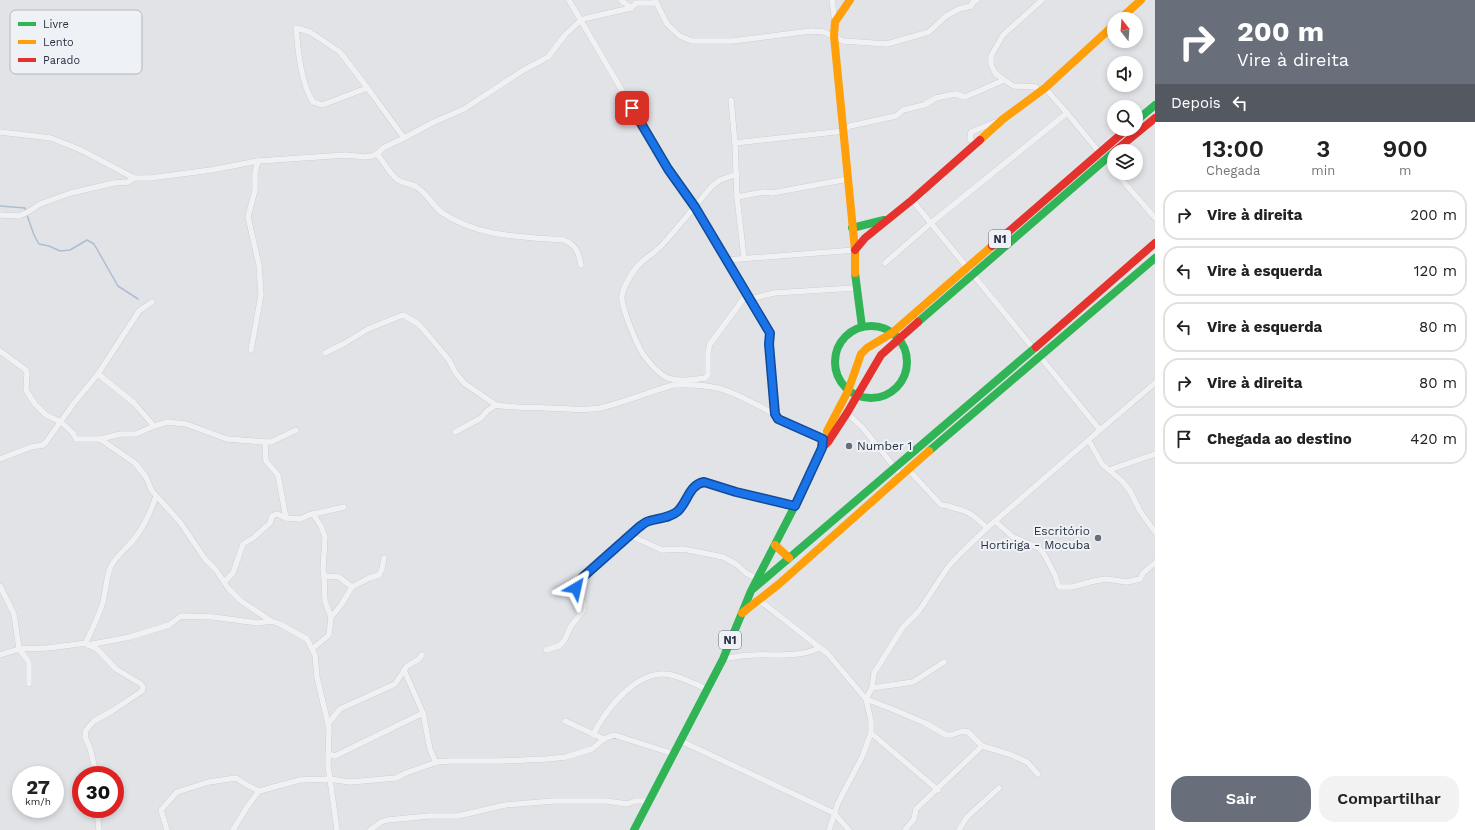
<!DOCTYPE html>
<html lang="pt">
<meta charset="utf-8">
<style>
:root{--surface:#fff;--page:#f2f2f2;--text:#222;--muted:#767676;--line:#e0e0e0;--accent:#686e7a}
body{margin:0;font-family:"Work Sans",sans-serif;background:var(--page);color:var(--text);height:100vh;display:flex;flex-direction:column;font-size:15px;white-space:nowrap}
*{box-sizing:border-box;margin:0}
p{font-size:13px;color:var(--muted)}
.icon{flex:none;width:22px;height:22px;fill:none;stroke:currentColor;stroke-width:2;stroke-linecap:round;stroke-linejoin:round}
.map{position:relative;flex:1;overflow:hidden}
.panel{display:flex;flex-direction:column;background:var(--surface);width:320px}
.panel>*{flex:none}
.guide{background:#686e7a;color:#fff;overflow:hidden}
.needle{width:26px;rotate:343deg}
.fabs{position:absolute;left:1107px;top:12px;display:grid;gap:8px}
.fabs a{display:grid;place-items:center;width:36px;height:36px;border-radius:50%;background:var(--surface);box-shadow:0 2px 6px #0003;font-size:20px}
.speed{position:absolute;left:12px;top:766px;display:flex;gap:8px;font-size:20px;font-weight:700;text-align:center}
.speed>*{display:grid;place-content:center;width:52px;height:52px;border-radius:50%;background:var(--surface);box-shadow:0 2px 6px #0003;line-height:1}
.speed small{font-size:10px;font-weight:400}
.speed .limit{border:6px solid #d22;background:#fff;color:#111}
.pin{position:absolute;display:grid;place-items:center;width:34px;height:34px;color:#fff;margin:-17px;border-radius:8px;box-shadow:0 2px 6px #0006}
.me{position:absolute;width:44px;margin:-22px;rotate:36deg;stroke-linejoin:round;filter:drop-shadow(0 0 3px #0008)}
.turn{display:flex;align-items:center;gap:14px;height:84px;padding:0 16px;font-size:18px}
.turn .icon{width:52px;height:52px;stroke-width:2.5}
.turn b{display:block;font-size:28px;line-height:34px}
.then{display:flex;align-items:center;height:38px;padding:0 16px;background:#0003;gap:8px;font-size:15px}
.eta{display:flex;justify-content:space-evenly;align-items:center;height:68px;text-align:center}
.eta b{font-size:24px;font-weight:600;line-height:28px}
.button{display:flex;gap:8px;margin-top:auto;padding:8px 16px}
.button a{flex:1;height:46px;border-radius:16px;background:var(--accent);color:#fff;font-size:16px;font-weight:600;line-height:46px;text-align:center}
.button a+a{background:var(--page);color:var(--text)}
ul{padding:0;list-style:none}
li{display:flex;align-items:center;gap:12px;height:50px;margin:0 8px 6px;padding:0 8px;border:2px solid var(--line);border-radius:16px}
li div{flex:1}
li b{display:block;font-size:15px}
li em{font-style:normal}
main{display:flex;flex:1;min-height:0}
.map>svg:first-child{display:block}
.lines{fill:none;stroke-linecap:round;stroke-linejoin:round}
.stream{stroke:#aebdd3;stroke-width:1.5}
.street-casing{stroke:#bfc1c5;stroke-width:6}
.street{stroke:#f1f1f3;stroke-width:5.5}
.fast{stroke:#30b455;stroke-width:8}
.slow{stroke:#ff9f0a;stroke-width:8}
.jam{stroke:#e5322d;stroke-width:8}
.route-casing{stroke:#114b97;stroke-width:10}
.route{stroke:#1a73e8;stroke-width:7}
.poi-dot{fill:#686e7a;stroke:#eef1f6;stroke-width:1.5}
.labels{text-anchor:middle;stroke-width:4;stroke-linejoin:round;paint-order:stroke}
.shield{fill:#eef1f6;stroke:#636977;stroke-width:1}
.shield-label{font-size:11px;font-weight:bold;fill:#272f40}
.poi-label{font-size:12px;fill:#272f40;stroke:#eef1f6;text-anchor:start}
.key{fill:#eef1f6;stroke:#b2b7bf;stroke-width:1}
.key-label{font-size:11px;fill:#272f40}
</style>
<main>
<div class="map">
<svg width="1155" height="830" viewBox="0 0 1155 830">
<rect width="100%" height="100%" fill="#e1e3e7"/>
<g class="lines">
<!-- stream -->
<g class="stream">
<path d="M0 206 25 208 26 211"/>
<path d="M27 215 34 235 39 244 49 246 60 251 70 250 87 240 94 244 118 286 138 299"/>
</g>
<!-- street casing -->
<g class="street-casing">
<g id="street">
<path d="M569 0 668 169 695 207 769 333V344L775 414 778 419 828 442"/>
<path d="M621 0 631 8"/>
<path d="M655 0 667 24 680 36 692 41H732L811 31 824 32 843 41 887 44 929 32 946 16 959 9 971 6 973 2 977 0"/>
<path d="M832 0 835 22"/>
<path d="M367 88 322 105 313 102C301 83 298 51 296 28L310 32 340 52 372 94 404 138"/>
<path d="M1045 88 1067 113 1114 170"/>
<path d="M1039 93 1036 87 1014 86 1004 80 995 73 991 64V56L1003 35 1042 0"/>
<path d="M731 100 735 143 737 197 744 258"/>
<path d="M0 132 51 138 81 150 134 178H150L211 170 258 161 346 155 365 157 372 156 377 154 383 148 404 138 434 122 464 109 522 71 548 57 565 35 581 20 587 18 631 8 636 3H656"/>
<path d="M735 143 844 131 850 126 896 116 903 110 924 105 936 98 955 94 965 97 1004 80"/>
<path d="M975 144 970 139 971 132 998 121"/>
<path d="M377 154C384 162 390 175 398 180 404 184 412 183 418 188 427 194 432 205 441 212 477 237 522 237 564 240 576 245 579 253 581 265"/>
<path d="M1116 173 1155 218"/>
<path d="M737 174 720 180 712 186C696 205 680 225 663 244 655 253 644 258 636 268 631 274 624 286 622 295 620 305 637 345 643 354 663 382 672 383 705 378L708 375V352L710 344 747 294"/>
<path d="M737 197 764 192 772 193 848 179"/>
<path d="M912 200 1100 430 1155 383"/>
<path d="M0 215 19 216 28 212 40 204 71 193 114 183 128 182 134 178"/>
<path d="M726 260 855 250"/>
<path d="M885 263 931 223 1067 113"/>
<path d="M750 299 774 293 855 288"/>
<path d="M251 350 261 295 259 265 248 217 255 190V173L258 161"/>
<path d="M0 351 26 370 27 374 26 390 35 404 46 415 61 422 73 433 76 439H100L135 463 146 477 152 491 180 522 205 559 216 570 228 588 241 601 271 621 280 624 307 639 315 655 317 677 329 728 328 765 337 830"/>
<path d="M325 353 345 343 368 329 403 315 417 323 423 329 449 360 455 372 464 383 496 405"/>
<path d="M98 374 134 403 154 426"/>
<path d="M847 413 862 427 901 475"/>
<path d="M455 432 481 418 487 411 496 405C513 408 531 407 548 408 566 409 582 411 600 408 625 402 649 392 673 385 692 384 715 385 732 393 747 399 760 407 775 414"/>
<path d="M100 439 121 434H136L154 426 168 422 186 424 227 439 265 442H271L296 430"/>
<path d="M1089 441 1102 464 1109 470 1155 454"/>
<path d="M265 442 266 461 278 475 286 518"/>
<path d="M0 459 31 447 43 445 46 442 74 403 98 374 139 311 152 302"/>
<path d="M908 469 941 505C946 505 949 506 954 508 970 511 975 517 987 528"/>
<path d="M1109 470 1122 481 1130 491 1140 511 1155 532"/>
<path d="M313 514 321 526 325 537 323 569 324 576 325 601 331 617"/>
<path d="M995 521 1013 537 1039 548 1044 554 1055 575 1059 587H1072L1094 581 1106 579 1127 582 1140 579 1143 573 1155 563"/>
<path d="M629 535 662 550 683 549 723 557 736 564 746 573 757 579"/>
<path d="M324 576 339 577 352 587 369 578 379 575 382 569 384 558"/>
<path d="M224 582 233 573 243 544 253 538 270 523 272 516 277 514 286 518 300 519 309 515 344 507"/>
<path d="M0 586 14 614 19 649 29 662V684"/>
<path d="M756 600H759L828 654 866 699 871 721V733L862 757 838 803 829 830"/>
<path d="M88 645 130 637 169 625 181 616 213 617 258 623 271 621"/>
<path d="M88 645 97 649 116 669 141 684 143 687 142 691 112 711 94 721 86 730 85 737 90 748 94 765 95 775"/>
<path d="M88 645 86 642C92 629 99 616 103 602 106 590 106 577 111 566 117 555 128 547 135 538 145 525 151 511 156 496"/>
<path d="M312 649 329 635 331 617 341 605 352 587"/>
<path d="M546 650 559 646 564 641 571 626 583 611 584 604C576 592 573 588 584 576L638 527C642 525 645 522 649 521 659 518 670 518 678 511 688 501 689 485 704 482L736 492 795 506"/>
<path d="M0 655 19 649 47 648 87 643"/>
<path d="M723 659C733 657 744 655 754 655 778 654 797 658 819 648"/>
<path d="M404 670 423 713 430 749 436 763"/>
<path d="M872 688 913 682 944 662"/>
<path d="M565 721 604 739"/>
<path d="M328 724 340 709 395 684 407 666 418 660 422 655"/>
<path d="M871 733 938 790"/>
<path d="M593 735C605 711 633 674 663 674 678 674 694 684 707 689"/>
<path d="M681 741 834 813 849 830"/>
<path d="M328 754 335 756 423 713"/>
<path d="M1038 774 1027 762 1009 754 982 746 968 732 963 731 951 735H946L925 723 892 709 866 699 872 688 874 673 903 627 919 611 948 567 960 554 987 528 1100 430"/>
<path d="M97 809 99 830"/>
<path d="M167 830 161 810 177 792 209 782 236 778 247 785 259 791"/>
<path d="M233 830 247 807 259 791 300 780 329 779 350 782 396 778 406 773 437 762 450 761H501L546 759 566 757 592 749 604 739 614 735 674 754"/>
<path d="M370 830 381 822 387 820 429 816H458L505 805 553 801H606L627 804 635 801H648"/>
<path d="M905 830 914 819 916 809 982 746"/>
<path d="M959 830 967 817 999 788"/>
</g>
</g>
<!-- street -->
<use href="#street" class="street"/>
<!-- fast -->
<g class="fast">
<path d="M1136 121 1155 105"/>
<path d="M852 228 884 220"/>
<path d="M855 273 862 327"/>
<path d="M918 322 1114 152"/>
<circle cx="871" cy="362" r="36"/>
<path d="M929 451 1155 258"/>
<path d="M754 588 1036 347"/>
<path d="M634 830 723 659 751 591 803 490"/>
</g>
<!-- slow -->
<g class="slow">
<path d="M850 0 835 22 834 36 855 250V273"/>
<path d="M1120 19 1141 0"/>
<path d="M980 140 1003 119 1045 88 1114 25"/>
<path d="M827 431 848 391 861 354 867 348 892 333 992 246"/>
<path d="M775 545 789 558"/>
<path d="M742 613 779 584 929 451"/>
</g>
<!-- jam -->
<g class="jam">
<path d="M1115 151 1155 118"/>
<path d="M992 246 1127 129"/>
<path d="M855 250 865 238 912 200 980 140"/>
<path d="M1036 347 1155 243"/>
<path d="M803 490 822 448 828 442 847 413 881 355 918 322"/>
</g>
</g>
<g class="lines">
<!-- route casing -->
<g class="route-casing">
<path id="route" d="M576 588 578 583 584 576 638 528C642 525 645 522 649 521 659 518 670 518 678 511 688 501 689 485 704 482L736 492 795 506 822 448 823 439 778 419 775 414 769 344 770 333 695 207 668 169 632 108"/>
</g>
<!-- route -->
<use href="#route" class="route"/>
</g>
<!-- markers -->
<g class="poi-dot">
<circle cx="849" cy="446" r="4"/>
<circle cx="1098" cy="538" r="4"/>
</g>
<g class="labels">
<!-- shield labels -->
<g class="shield">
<rect x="989" y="230" width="22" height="18" rx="3"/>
<rect x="719" y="631" width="22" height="18" rx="3"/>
</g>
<g class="shield-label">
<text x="1000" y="243">N1</text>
<text x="730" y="644">N1</text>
</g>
<!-- poi labels -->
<g class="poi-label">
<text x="857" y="450">Number 1</text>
<text x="1090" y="535" text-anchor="end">Escritório<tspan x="1090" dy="14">Hortiriga - Mocuba</tspan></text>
</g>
</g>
<!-- legend -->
<rect x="10" y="10" width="132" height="64" rx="6" class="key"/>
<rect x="18" y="22" width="18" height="4" fill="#30b455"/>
<rect x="18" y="40" width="18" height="4" fill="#ff9f0a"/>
<rect x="18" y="58" width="18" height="4" fill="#e5322d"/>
<g class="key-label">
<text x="43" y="28">Livre</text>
<text x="43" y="46">Lento</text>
<text x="43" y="64">Parado</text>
</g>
</svg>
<div class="fabs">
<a><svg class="needle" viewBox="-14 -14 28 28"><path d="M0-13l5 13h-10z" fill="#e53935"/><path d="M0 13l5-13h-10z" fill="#767676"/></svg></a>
<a><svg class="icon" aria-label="sound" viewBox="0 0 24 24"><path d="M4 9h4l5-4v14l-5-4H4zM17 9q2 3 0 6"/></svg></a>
<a><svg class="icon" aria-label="search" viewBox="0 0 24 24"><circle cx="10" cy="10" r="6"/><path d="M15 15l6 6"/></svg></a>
<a><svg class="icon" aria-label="layers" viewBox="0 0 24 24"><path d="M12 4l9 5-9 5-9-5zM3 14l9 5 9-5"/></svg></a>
</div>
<div class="speed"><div>27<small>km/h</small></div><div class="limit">30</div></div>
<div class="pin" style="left:632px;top:108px;background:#d93025"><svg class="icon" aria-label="arrive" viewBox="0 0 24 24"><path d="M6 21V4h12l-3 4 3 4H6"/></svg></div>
<svg class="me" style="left:576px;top:588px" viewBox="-20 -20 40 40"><path d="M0-17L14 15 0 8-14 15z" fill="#1a73e8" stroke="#fff" stroke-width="4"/></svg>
</div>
<section class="panel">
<div class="guide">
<div class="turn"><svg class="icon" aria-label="right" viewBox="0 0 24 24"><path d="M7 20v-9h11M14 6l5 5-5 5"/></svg><div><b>200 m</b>Vire à direita</div></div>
<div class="then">Depois<svg class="icon" aria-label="left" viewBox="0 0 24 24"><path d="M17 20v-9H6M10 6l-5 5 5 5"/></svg></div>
</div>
<div class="eta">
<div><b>13:00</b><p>Chegada</p></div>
<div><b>3</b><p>min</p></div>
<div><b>900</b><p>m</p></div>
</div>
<ul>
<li><svg class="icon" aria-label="right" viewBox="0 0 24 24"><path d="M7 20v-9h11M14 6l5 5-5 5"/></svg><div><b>Vire à direita</b></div><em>200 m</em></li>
<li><svg class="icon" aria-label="left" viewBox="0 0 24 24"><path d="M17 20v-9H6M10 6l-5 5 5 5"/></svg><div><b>Vire à esquerda</b></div><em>120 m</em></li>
<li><svg class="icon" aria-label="left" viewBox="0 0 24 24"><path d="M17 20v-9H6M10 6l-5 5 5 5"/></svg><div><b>Vire à esquerda</b></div><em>80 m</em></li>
<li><svg class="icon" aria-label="right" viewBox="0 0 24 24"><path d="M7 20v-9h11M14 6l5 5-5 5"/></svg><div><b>Vire à direita</b></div><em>80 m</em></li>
<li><svg class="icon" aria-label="arrive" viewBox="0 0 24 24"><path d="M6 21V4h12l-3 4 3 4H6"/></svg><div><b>Chegada ao destino</b></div><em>420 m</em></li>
</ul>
<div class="button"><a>Sair</a><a>Compartilhar</a></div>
</section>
</main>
